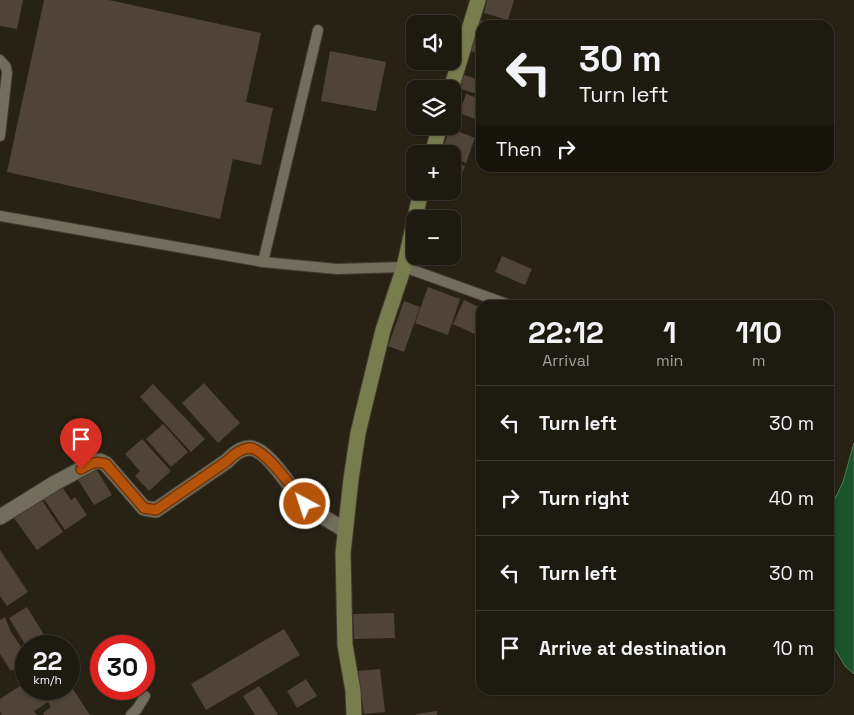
<!DOCTYPE html>
<meta charset="utf-8">
<style>
:root{--surface:#1d1a0f;--page:#252318;--text:#f1f3f6;--muted:#a0a19e;--line:#3b382f}
body{margin:0;font-family:"Space Grotesk",sans-serif;background:var(--page);color:var(--text);height:100vh;display:flex;flex-direction:column;font-size:19px;white-space:nowrap}
*{box-sizing:border-box;margin:0}
p{font-size:16px;color:var(--muted)}
.icon{flex:none;width:28px;height:28px;fill:none;stroke:currentColor;stroke-width:2;stroke-linecap:round;stroke-linejoin:round}
.map{position:relative;flex:1;overflow:hidden}
.side{position:absolute;left:476px;top:300px;width:358px;height:395px;display:flex;flex-direction:column;background:var(--surface);border-radius:15px;box-shadow:0 1px 4px #0004,0 0 0 1px var(--line)}
.side>*{flex:none}
.hud{position:absolute;left:476px;top:20px;width:358px;height:152px;border-radius:15px;box-shadow:0 1px 4px #0004,0 0 0 1px var(--line);background:#1d1a0f;color:var(--text);overflow:hidden}
.fabs{position:absolute;left:406px;top:15px;display:grid;gap:10px}
.fabs a{display:grid;place-items:center;width:55px;height:55px;border-radius:10px;background:var(--surface);box-shadow:0 1px 4px #0004,0 0 0 1px var(--line);font-size:25px}
.speed{position:absolute;left:15px;top:635px;display:flex;gap:10px;font-size:25px;font-weight:700;text-align:center}
.speed>*{display:grid;place-content:center;width:65px;height:65px;border-radius:50%;background:var(--surface);box-shadow:0 1px 4px #0004,0 0 0 1px var(--line);line-height:1}
.speed small{font-size:12px;font-weight:400}
.speed .limit{border:8px solid #d22;background:#fff;color:#111}
.pin{position:absolute;display:grid;place-items:center;width:42px;height:42px;color:#fff;margin:-51px -21px;border-radius:50% 50% 50% 0;rotate:-45deg;box-shadow:0 0 5px #0007}
.pin .icon{rotate:45deg}
.me{position:absolute;width:55px;margin:-28px;rotate:320deg;stroke-linejoin:round;filter:drop-shadow(0 0 4px #0008)}
.turn{display:flex;align-items:center;gap:18px;height:105px;padding:0 20px;font-size:22px}
.turn .icon{width:65px;height:65px;stroke-width:2.5}
.turn b{display:block;font-size:35px;line-height:42px}
.then{display:flex;align-items:center;height:48px;padding:0 20px;background:#0003;gap:10px;font-size:19px}
.eta{display:flex;justify-content:space-evenly;align-items:center;height:85px;text-align:center}
.eta b{font-size:30px;font-weight:600;line-height:35px}
ul{padding:0;list-style:none}
li{display:flex;align-items:center;gap:15px;height:75px;padding:0 20px;border-top:1px solid var(--line)}
li div{flex:1}
li b{display:block;font-size:19px}
li em{font-style:normal}
.map>svg:first-child{display:block}
.water{fill:#19542b;stroke:#527b5b}
.building{fill:#504337}
.lines{fill:none;stroke-linecap:round;stroke-linejoin:round}
.lane-casing{stroke:#403c32;stroke-width:12}
.street-casing{stroke:#403c32;stroke-width:17}
.secondary-casing{stroke:#403c32;stroke-width:17}
.lane{stroke:#726d5c;stroke-width:10}
.street{stroke:#726d5c;stroke-width:15}
.secondary{stroke:#787d4e;stroke-width:15}
.route-casing{stroke:#753606;stroke-width:12}
.route{stroke:#b45309;stroke-width:9}
</style>
<div class="map">
<svg width="854" height="715" viewBox="0 0 854 715">
<rect width="100%" height="100%" fill="#272214"/>
<!-- water -->
<path class="water" d="M854 443V674L845 666 829 639V511L843 482Z"/>
<!-- building -->
<g class="building">
<path d="M0 0H23L17 29 0 26Z"/>
<path d="M44 0H109L261 33 246 102 273 108 261 165 233 159 220 219 7 172Z"/>
<path d="M487 0H514L508 20 484 13Z"/>
<path d="M476 19 493 24 481 25V54L467 50Z"/>
<path d="M330 51 386 62 376 111 321 101Z"/>
<path d="M464 75 481 80V95L460 89Z"/>
<path d="M466 94 481 99V121L459 113Z"/>
<path d="M450 128 475 138 466 163 452 158V154H441Z"/>
<path d="M452 162 465 166 455 192 452 191Z"/>
<path d="M502 256 532 269 525 285 495 272Z"/>
<path d="M428 287 460 299 448 335 415 323Z"/>
<path d="M464 300 481 308V332L479 336 453 324Z"/>
<path d="M404 301 420 307 404 352 388 346Z"/>
<path d="M204 383 240 423 218 443 182 403Z"/>
<path d="M153 384 205 439 191 452 140 397Z"/>
<path d="M163 424 188 452 171 467 146 439Z"/>
<path d="M142 439 171 471 149 491 135 476 140 471 125 454Z"/>
<path d="M95 467 112 495 94 505 77 478Z"/>
<path d="M62 487 71 500 75 497 87 515 65 530 44 499Z"/>
<path d="M41 499 63 532 37 550 14 518Z"/>
<path d="M0 550 28 592 7 606 0 596Z"/>
<path d="M27 607 51 646H26L9 618Z"/>
<path d="M394 613 395 638 354 639 353 614Z"/>
<path d="M5 617 11 632 26 654V663L11 671 0 654V620Z"/>
<path d="M284 629 300 655 206 710 191 684Z"/>
<path d="M380 669 385 712 364 714 358 671Z"/>
<path d="M306 679 317 696 297 708 287 691Z"/>
<path d="M26 682V689H69V683L90 715H44L43 713 51 707 48 702 34 711 37 715H2L0 711V699Z"/>
<path d="M259 686 277 713 278 715H255L243 696Z"/>
<path d="M437 711V715H416V714Z"/>
</g>
<g class="lines">
<!-- lane casing -->
<g class="lane-casing">
<g id="lane">
<path d="M0 60 6 67 7 73 0 136"/>
<path d="M0 216 263 262 337 269 404 267 510 305"/>
<path d="M263 262 318 30"/>
<path d="M131 715 137 709 145 696"/>
</g>
</g>
<!-- street casing -->
<g class="street-casing">
<path id="street" d="M0 517 55 483 94 462 100 461 106 464 144 508 156 510 227 461C233 455 240 448 250 448 269 449 292 492 306 505 318 515 332 522 345 530"/>
</g>
<!-- secondary casing -->
<g class="secondary-casing">
<g id="secondary">
<path d="M451 89 478 0"/>
<path d="M432 154 440 126"/>
<path d="M354 715 353 691 345 645 343 553 351 479 358 433 383 330 404 267 421 191"/>
</g>
</g>
<!-- lane -->
<use href="#lane" class="lane"/>
<!-- street -->
<use href="#street" class="street"/>
<!-- secondary -->
<use href="#secondary" class="secondary"/>
</g>
<g class="lines">
<!-- route casing -->
<g class="route-casing">
<path id="route" d="M81 469C90 464 95 460 106 464L144 508 156 510 227 461C233 455 241 448 250 448 267 450 294 491 305 504"/>
</g>
<!-- route -->
<use href="#route" class="route"/>
</g>
</svg>
<div class="fabs">
<a><svg class="icon" aria-label="sound" viewBox="0 0 24 24"><path d="M4 9h4l5-4v14l-5-4H4zM17 9q2 3 0 6"/></svg></a>
<a><svg class="icon" aria-label="layers" viewBox="0 0 24 24"><path d="M12 4l9 5-9 5-9-5zM3 14l9 5 9-5"/></svg></a>
<a>+</a>
<a>−</a>
</div>
<div class="speed"><div>22<small>km/h</small></div><div class="limit">30</div></div>
<div class="pin" style="left:81px;top:469px;background:#d93025"><svg class="icon" aria-label="arrive" viewBox="0 0 24 24"><path d="M6 21V4h12l-3 4 3 4H6"/></svg></div>
<svg class="me" style="left:305px;top:504px" viewBox="-20 -20 40 40"><circle r="17" fill="#b45309" stroke="#fff" stroke-width="3"/><path d="M0-11L8 9 0 5-8 9z" fill="#fff"/></svg>
<div class="hud">
<div class="turn"><svg class="icon" aria-label="left" viewBox="0 0 24 24"><path d="M17 20v-9H6M10 6l-5 5 5 5"/></svg><div><b>30 m</b>Turn left</div></div>
<div class="then">Then<svg class="icon" aria-label="right" viewBox="0 0 24 24"><path d="M7 20v-9h11M14 6l5 5-5 5"/></svg></div>
</div>
<section class="side">
<div class="eta">
<div><b>22:12</b><p>Arrival</p></div>
<div><b>1</b><p>min</p></div>
<div><b>110</b><p>m</p></div>
</div>
<ul>
<li><svg class="icon" aria-label="left" viewBox="0 0 24 24"><path d="M17 20v-9H6M10 6l-5 5 5 5"/></svg><div><b>Turn left</b></div><em>30 m</em></li>
<li><svg class="icon" aria-label="right" viewBox="0 0 24 24"><path d="M7 20v-9h11M14 6l5 5-5 5"/></svg><div><b>Turn right</b></div><em>40 m</em></li>
<li><svg class="icon" aria-label="left" viewBox="0 0 24 24"><path d="M17 20v-9H6M10 6l-5 5 5 5"/></svg><div><b>Turn left</b></div><em>30 m</em></li>
<li><svg class="icon" aria-label="arrive" viewBox="0 0 24 24"><path d="M6 21V4h12l-3 4 3 4H6"/></svg><div><b>Arrive at destination</b></div><em>10 m</em></li>
</ul>
</section>
</div>
